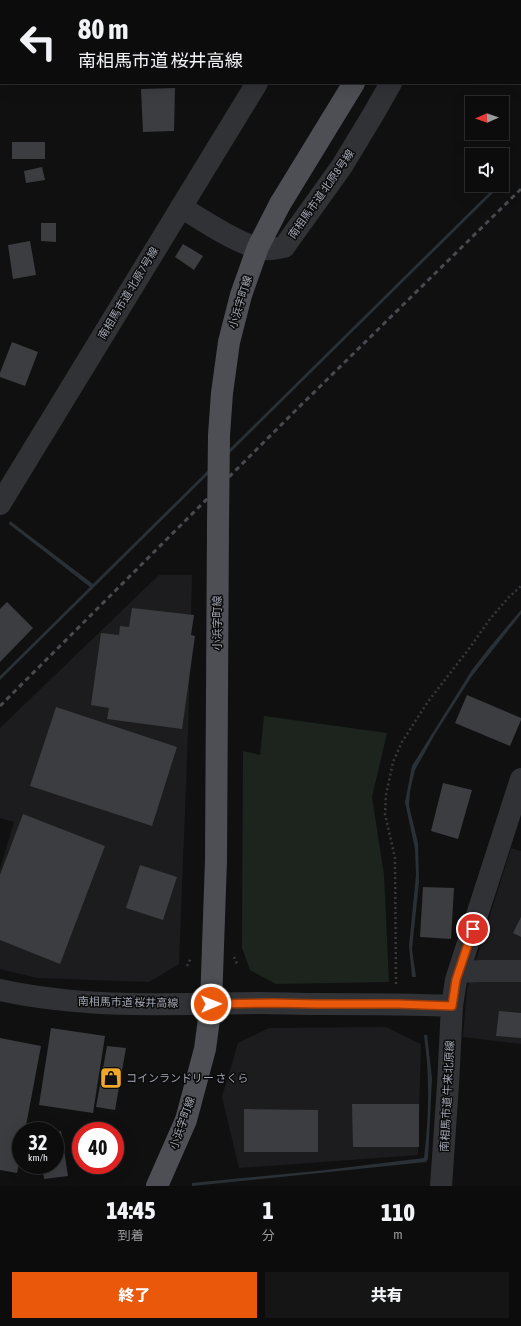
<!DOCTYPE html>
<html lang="ja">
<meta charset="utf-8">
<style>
:root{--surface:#0c0c0d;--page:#151516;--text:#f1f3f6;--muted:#9a9b9d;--line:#2c2c2e;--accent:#ea580c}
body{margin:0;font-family:"Asap Condensed","Noto Sans JP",sans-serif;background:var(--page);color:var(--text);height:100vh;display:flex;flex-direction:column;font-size:15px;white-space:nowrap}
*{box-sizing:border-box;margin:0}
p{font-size:13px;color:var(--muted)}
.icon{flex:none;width:22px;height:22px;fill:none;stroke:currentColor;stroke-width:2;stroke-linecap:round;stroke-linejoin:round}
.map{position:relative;height:1186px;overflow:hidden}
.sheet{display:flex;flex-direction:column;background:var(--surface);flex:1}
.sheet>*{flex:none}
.guide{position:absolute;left:0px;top:0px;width:521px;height:84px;box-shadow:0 4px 16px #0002,0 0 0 1px var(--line);background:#0c0c0d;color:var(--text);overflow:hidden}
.needle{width:26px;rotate:268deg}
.controls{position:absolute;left:465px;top:96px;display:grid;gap:8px}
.controls a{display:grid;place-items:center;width:44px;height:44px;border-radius:0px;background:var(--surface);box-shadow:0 4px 16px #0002,0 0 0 1px var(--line);font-size:20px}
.speed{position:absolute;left:12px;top:1122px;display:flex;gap:8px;font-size:20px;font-weight:700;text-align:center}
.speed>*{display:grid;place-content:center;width:52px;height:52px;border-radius:50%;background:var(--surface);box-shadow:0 4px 16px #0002,0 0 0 1px var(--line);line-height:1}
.speed small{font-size:10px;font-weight:400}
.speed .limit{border:6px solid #d22;background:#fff;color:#111}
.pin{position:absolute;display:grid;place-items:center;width:34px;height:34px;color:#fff;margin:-17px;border:2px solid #fff;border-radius:50%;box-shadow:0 1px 4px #0007}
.me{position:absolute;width:44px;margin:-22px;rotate:89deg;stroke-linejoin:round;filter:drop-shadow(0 0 3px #0008)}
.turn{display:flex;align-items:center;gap:14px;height:84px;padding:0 12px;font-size:18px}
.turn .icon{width:52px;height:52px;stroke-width:2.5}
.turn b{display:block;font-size:28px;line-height:34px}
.eta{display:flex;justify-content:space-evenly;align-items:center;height:68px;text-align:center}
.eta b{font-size:24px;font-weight:800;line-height:28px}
.button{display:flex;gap:8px;margin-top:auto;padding:8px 12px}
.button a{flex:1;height:46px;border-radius:0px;background:var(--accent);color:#fff;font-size:16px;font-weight:800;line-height:46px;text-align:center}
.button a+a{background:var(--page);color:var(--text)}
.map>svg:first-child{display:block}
.built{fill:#1c1c1e}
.green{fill:#1c241d}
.water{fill:#293036}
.building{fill:#3c3d41}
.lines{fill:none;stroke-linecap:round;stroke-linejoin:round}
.path{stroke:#37393d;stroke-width:2.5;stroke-dasharray:2 3;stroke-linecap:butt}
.minor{stroke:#313236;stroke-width:22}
.major{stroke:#4d4f55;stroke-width:22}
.rail{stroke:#484a4f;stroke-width:3;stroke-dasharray:5 4;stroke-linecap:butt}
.major-bridge{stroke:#4d4f55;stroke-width:22}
.route-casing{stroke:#983908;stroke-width:10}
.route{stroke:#ea580c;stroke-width:7}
.labels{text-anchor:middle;stroke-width:3;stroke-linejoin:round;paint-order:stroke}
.street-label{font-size:11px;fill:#a1a6b2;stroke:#0b0b0c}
.poi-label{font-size:11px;fill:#a1a6b2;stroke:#0b0b0c;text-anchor:start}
</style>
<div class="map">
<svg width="521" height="1186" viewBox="0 0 521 1186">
<rect width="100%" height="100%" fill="#101011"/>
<!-- built -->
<g class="built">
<path d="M159 575H192L188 734 179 964 149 982 37 978 0 969V869L14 822 0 818V728Z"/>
<path d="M511 848 521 851V1044L463 1037 467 989Z"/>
<path d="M386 1027 421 1044 418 1155 239 1168 222 1097 238 1043 269 1028Z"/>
</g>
<!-- green -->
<path class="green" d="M264 716 387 733 372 797 384 875 389 982 276 984 250 970 242 948 243 751 260 755Z"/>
<!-- water -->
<g class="water">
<path d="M497 185H501L0 680V676L90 587 9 524 10 521 93 584Z"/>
<path d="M521 610V614L472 676 435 734 415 770 410 791 409 806 418 843 419 882 412 949 416 977H412L409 946 416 875 415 849 405 802 412 766 472 670 489 648Z"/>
<path d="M424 1035H427L432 1078 428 1159 426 1162 192 1186V1183L326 1170 424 1158C429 1117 430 1076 424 1035Z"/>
</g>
<!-- building -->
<g class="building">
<path d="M175 88 174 131 143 132 141 89Z"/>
<rect x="12" y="142" width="33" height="17"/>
<path d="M42 167 45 180 26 183 24 171Z"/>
<path d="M41 223H56V242L41 241Z"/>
<path d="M30 241 36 275 13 279 8 245Z"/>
<path d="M183 244 203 256 194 270 175 257Z"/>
<path d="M12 342 38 352 25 386 0 377V373Z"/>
<path d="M7 602 33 628 0 662V609Z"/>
<path d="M132 608 194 615 191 635 195 636 182 729 107 719 109 708 91 705 101 633 119 635 120 626 129 627Z"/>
<path d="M467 695 521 718V720L510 746 455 723Z"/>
<path d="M56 707 177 747 152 826 30 786Z"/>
<path d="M443 783 472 790 458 839 431 831Z"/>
<path d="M23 814 105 846 60 964 0 940V875Z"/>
<path d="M140 865 177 877 163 920 126 908Z"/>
<path d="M423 887 454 888 451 939 420 937Z"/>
<path d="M521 917V937L513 933Z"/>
<path d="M499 1011 521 1013V1038L496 1036Z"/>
<path d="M51 1028 105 1036 93 1113 39 1105Z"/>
<path d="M0 1038 41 1046 25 1131H21V1154L17 1173 0 1170Z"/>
<path d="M107 1046 126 1048 115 1110 96 1107Z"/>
<path d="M352 1104H419V1147H353Z"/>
<path d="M244 1109 318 1110V1152H244Z"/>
<path d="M61 1131 68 1176 44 1179 42 1165H55V1132Z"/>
</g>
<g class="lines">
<!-- path -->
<g class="path">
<path d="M234 957 238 966"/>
<path d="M187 966 191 958"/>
<path d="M396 984 395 858 385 814 386 795 393 762 402 742 427 703 471 646 490 619 509 597 521 586"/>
</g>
<!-- minor -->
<g class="minor">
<path d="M308 1V0"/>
<path d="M440 1V0"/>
<path d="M181 207C199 218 245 249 265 249 271 250 278 248 284 247L342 166 374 113 391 83"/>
<path d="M0 504 257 83"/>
<path d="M459 972 482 971H521"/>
<path d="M0 990C86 1009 173 1004 260 1003 279 1003 299 1004 318 1004 363 1004 407 1004 452 1006L456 980 521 779"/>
<path d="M441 1186 448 1085 452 1006"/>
</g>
<!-- major -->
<g class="major">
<path d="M404 1 405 0"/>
<path d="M280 204 354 83"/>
<path d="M157 1186 186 1120 205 1049 211 1004 216 860"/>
</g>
<!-- rail -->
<path class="rail" d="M0 706 294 412 521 189"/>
<!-- major-bridge -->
<path class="major-bridge" d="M216 860 218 524 219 435 222 393 229 342 241 295 258 247 280 204"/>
</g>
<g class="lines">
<!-- route casing -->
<g class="route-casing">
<path id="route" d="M211 1004 274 1003 316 1004H398L452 1006 456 980 473 929"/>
</g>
<!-- route -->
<use href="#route" class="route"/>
</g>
<!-- icons -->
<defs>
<g id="shop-square" transform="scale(1.15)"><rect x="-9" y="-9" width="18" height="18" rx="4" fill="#eea92b" stroke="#0b0b0c"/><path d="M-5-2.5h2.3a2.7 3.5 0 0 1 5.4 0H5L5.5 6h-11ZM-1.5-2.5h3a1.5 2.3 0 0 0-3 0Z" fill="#111"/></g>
</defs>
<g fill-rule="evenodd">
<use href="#shop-square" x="111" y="1078"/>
</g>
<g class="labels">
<!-- street labels -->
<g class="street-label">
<text transform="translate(321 194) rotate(-55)" y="4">南相馬市道 北原8号線</text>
<text transform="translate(128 293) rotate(-59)" y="4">南相馬市道 北原7号線</text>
<text transform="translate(240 302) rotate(-73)" y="4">小浜字町線</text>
<text transform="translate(217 623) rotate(-90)" y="4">小浜字町線</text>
<text transform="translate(128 1002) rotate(1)" y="4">南相馬市道 桜井高線</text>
<text transform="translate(447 1096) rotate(-87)" y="4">南相馬市道 牛来北原線</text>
<text transform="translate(182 1123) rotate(-71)" y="4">小浜字町線</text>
</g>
<!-- poi labels -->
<g class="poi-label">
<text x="126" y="1082">コインランドリー さくら</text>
</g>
</g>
</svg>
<div class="controls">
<a><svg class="needle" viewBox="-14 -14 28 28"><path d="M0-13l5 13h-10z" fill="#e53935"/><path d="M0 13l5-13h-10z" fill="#9a9b9d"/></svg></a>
<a><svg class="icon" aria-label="sound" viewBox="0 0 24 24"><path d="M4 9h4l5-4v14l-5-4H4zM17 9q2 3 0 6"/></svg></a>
</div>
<div class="speed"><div>32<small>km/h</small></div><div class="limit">40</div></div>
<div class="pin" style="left:473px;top:929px;background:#d93025"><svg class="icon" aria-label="arrive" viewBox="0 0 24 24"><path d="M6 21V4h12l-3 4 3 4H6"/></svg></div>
<svg class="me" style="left:211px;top:1004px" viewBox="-20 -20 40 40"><circle r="17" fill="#ea580c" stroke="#fff" stroke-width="3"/><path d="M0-11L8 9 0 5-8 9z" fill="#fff"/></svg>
<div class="guide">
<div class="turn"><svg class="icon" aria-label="left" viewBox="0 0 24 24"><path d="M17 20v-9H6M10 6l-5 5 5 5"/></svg><div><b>80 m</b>南相馬市道 桜井高線</div></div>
</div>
</div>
<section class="sheet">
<div class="eta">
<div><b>14:45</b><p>到着</p></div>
<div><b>1</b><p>分</p></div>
<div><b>110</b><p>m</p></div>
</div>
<div class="button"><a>終了</a><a>共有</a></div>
</section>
